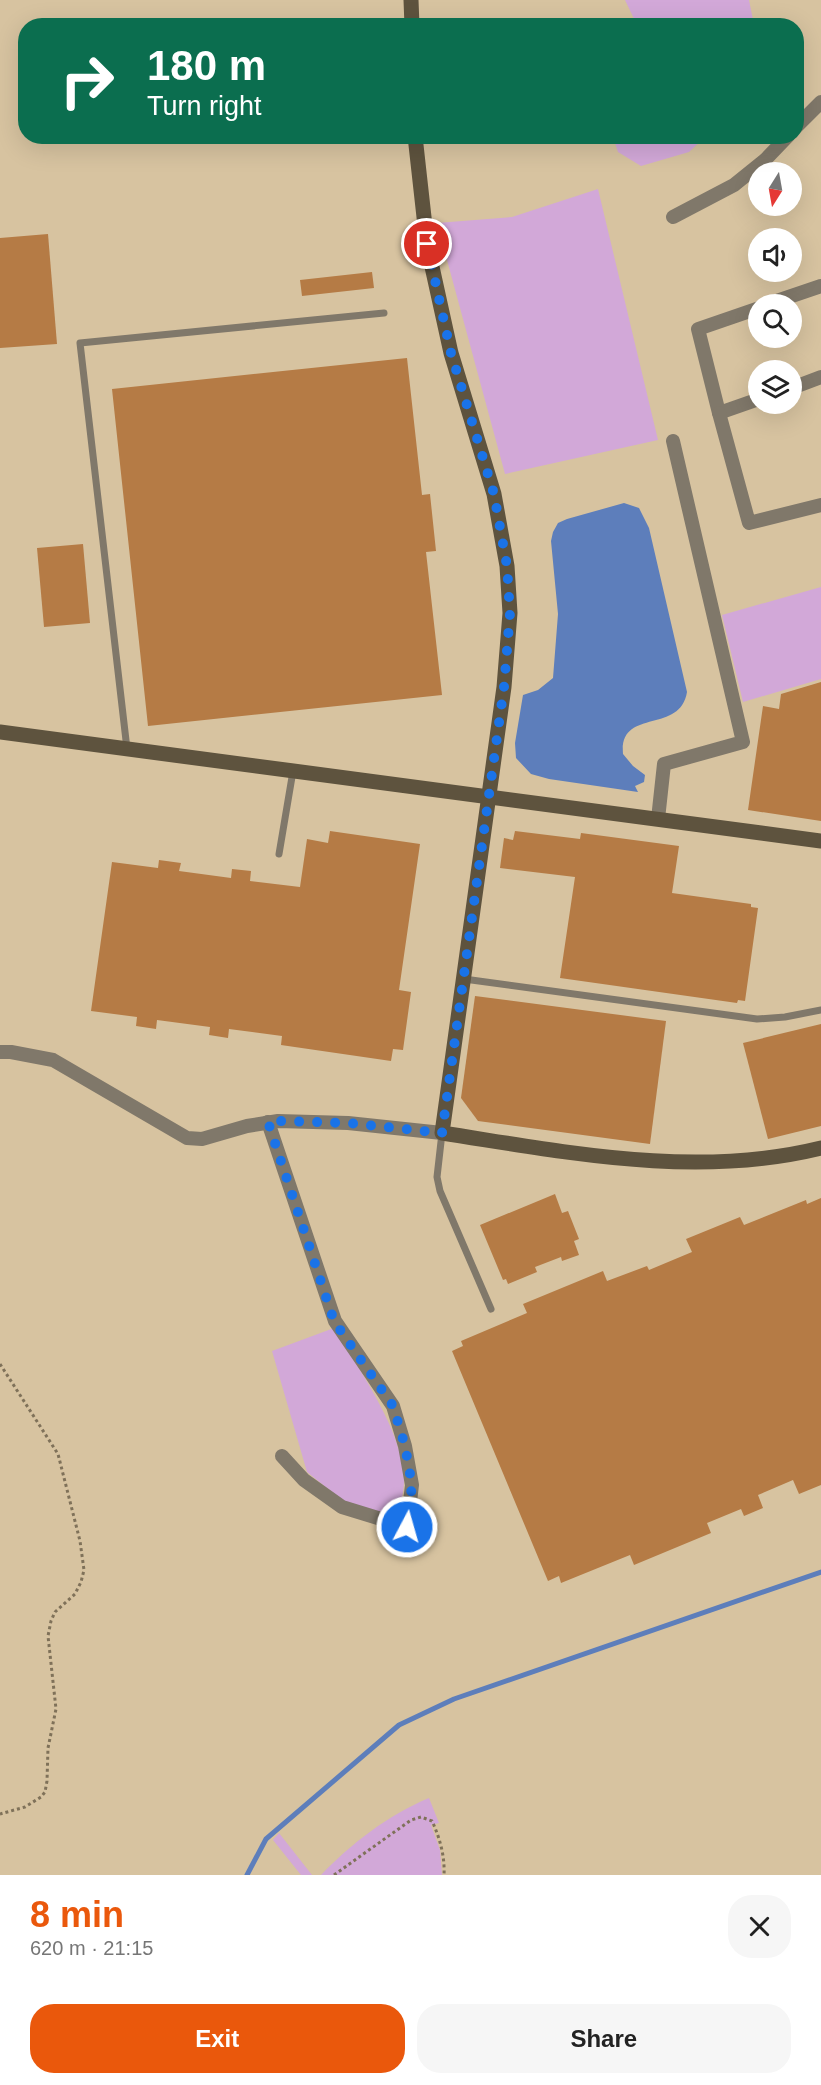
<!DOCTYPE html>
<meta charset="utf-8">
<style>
:root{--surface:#fff;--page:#f6f6f6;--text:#222;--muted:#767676;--accent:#ea580c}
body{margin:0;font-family:Arial,sans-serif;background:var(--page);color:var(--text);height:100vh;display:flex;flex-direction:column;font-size:22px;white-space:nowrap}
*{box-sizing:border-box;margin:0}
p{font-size:20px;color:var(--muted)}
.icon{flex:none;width:33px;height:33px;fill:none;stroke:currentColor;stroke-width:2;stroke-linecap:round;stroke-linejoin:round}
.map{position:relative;height:1875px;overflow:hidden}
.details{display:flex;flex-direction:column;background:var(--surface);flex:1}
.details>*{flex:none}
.banner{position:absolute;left:18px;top:18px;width:786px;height:126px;border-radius:24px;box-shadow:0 6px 24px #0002;background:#0b6e4f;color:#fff;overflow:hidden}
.needle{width:39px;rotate:191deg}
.controls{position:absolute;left:748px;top:162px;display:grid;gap:12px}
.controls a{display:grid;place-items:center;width:54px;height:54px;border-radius:50%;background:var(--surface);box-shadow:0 6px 24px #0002;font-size:30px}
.pin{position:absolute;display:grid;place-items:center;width:51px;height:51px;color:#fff;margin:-26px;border:3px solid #fff;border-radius:50%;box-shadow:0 2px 6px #0007}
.me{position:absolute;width:66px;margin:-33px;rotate:6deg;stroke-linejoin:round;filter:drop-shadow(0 0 4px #0008)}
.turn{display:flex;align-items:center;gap:21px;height:126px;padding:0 30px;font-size:27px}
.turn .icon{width:78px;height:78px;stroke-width:2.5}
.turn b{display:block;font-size:42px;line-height:51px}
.round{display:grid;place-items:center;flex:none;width:63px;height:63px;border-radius:24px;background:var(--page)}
.summary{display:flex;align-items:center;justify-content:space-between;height:102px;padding:0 30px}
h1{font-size:36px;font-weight:700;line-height:45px;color:var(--accent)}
.cta{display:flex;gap:12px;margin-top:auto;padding:12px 30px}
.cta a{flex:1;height:69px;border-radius:24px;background:var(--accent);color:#fff;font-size:24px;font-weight:700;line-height:69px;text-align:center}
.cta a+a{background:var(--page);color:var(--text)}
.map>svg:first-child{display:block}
.green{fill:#d2a8d8}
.water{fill:#5d7ebb}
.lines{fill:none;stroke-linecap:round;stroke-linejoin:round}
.stream{stroke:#5d7ebb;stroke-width:5}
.building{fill:#b57b45}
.path{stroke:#7f7159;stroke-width:3;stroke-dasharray:3 3;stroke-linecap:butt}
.lane{stroke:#80786a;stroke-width:7}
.street{stroke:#80786a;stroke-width:14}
.secondary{stroke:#5e533e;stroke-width:15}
.route{stroke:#1a73e8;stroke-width:10;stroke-dasharray:0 18}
</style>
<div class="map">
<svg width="821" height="1875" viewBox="0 0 821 1875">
<rect width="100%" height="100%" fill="#d7c3a0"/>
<!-- green -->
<g class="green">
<path d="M625 0H749L754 25H637Z"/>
<path d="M613 137V136L705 137 689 152 641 166 618 152Z"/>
<path d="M598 189 658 440 505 474 437 223 512 217Z"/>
<path d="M821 587V679L743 702 722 615Z"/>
<path d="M334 1328C359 1370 403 1430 404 1481 404 1492 400 1506 398 1518L343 1501 307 1472 272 1351Z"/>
<path d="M429 1798 439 1823 431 1825 440 1850 442 1875H321C352 1843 388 1815 429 1798Z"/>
<path d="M279 1833 312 1875H301L273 1840Z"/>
</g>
<!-- water -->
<path class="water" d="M624 503 639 508 649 528 687 692C680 735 619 707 623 754L633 766 645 775 644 782 635 786 638 792 549 779 531 774 516 758 515 743 523 695 538 690 553 678 558 614 551 541 553 532 558 523 567 519Z"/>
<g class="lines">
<!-- stream -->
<path class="stream" d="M247 1875 266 1839 399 1725 454 1699 821 1572"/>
</g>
<!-- building -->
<g class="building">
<path d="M48 234 57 344 0 348V238Z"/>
<path d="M372 272 374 288 302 296 300 280Z"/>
<path d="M407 358 422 495 430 494 436 551 426 552 442 695 148 726 112 389Z"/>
<path d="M83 544 90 623 44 627 37 548Z"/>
<path d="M821 682V821L748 810 763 706 779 709 781 694Z"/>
<path d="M330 831 420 844 399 990 411 992 403 1050 393 1049 391 1061 281 1045 282 1036 229 1029 228 1038 209 1035 210 1027 157 1020 156 1029 136 1026 137 1017 91 1011 112 862 158 868 159 860 181 863 179 871 231 878 232 869 251 871 250 881 300 887 307 839 328 843Z"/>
<path d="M515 831 580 839 581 833 679 846 672 893 751 904V907L758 908 745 1001 738 1000 737 1003 560 978 575 877 500 868 504 838 513 840Z"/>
<path d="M475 996 666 1021 650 1144 478 1121 461 1098Z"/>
<path d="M821 1024V1126L768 1139 743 1043Z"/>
<path d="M555 1194 562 1213 568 1211 579 1239 574 1241 579 1255 562 1261 561 1257 535 1267 537 1272 508 1284 506 1279 503 1280 480 1225Z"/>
<path d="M821 1198V1485L799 1494 793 1480 758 1495 763 1508 744 1516 741 1509 707 1523 711 1533 634 1565 630 1555 561 1583 559 1576 548 1581 452 1351 463 1346 461 1341 527 1313 523 1304 603 1271 607 1281 647 1266 649 1270 692 1252 686 1239 740 1217 744 1225 806 1200 807 1204Z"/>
</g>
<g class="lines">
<!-- path -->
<g class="path">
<path d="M0 1364 58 1454 80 1541 84 1570 81 1582 75 1594 55 1612 51 1621 48 1636 56 1709 48 1748 47 1781 45 1792 41 1797 25 1807 0 1814"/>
<path d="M334 1875 411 1820 421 1817 432 1821C440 1838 445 1857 444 1875"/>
</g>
<!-- lane -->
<g class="lane">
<path d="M127 749 80 343 384 313"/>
<path d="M279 854 293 771"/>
<path d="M464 979 757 1019 785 1017 821 1010"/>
<path d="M442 1133 437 1177 440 1191 491 1309"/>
</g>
<!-- street -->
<g class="street">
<path d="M796 127 821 102"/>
<path d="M673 217 734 185 765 160 788 136"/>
<path d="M768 304 821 286"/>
<path d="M759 308 698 329 719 413 759 399"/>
<path d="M792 388 821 377"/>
<path d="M719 413 749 523 821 505"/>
<path d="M658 819 664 764 743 742 673 441"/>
<path d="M0 1052H11L53 1060 187 1138 202 1139 247 1126 278 1121 348 1123 442 1133"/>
<path d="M268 1122 335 1321 393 1406 405 1446 412 1485 407 1527 342 1507 304 1480 282 1456"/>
</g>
<!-- secondary -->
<g class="secondary">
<path d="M411 0 412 26"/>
<path d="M415 136 427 244 451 353 494 494 507 566 510 613 504 687 442 1133C567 1152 695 1179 821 1148"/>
<path d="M0 732 821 841"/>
</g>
</g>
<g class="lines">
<!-- route -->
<path class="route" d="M407 1527 412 1485 405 1446 393 1406 334 1321 268 1122 278 1121 348 1123 442 1133 504 687 510 613 507 566 494 494 451 353 427 244"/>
</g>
</svg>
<div class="controls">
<a><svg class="needle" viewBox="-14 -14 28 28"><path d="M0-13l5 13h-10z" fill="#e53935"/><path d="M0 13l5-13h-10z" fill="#767676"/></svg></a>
<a><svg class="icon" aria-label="sound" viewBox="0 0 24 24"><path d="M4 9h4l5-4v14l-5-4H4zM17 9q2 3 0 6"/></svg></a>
<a><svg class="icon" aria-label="search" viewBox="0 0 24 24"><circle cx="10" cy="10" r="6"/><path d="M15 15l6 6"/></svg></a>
<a><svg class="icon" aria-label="layers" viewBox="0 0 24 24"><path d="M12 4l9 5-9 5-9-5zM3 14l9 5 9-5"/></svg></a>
</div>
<div class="pin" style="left:427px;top:244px;background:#d93025"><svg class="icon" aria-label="arrive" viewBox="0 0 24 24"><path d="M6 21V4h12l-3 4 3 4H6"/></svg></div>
<svg class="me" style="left:407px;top:1527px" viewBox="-20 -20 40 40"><circle r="17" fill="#1a73e8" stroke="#fff" stroke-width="3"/><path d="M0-11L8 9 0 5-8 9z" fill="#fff"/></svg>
<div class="banner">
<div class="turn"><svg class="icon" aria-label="right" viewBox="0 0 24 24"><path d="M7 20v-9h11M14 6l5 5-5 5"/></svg><div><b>180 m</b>Turn right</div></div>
</div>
</div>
<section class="details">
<div class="summary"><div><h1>8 min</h1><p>620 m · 21:15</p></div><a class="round"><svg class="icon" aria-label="close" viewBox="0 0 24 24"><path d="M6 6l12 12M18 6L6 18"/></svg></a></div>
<div class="cta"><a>Exit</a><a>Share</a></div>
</section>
